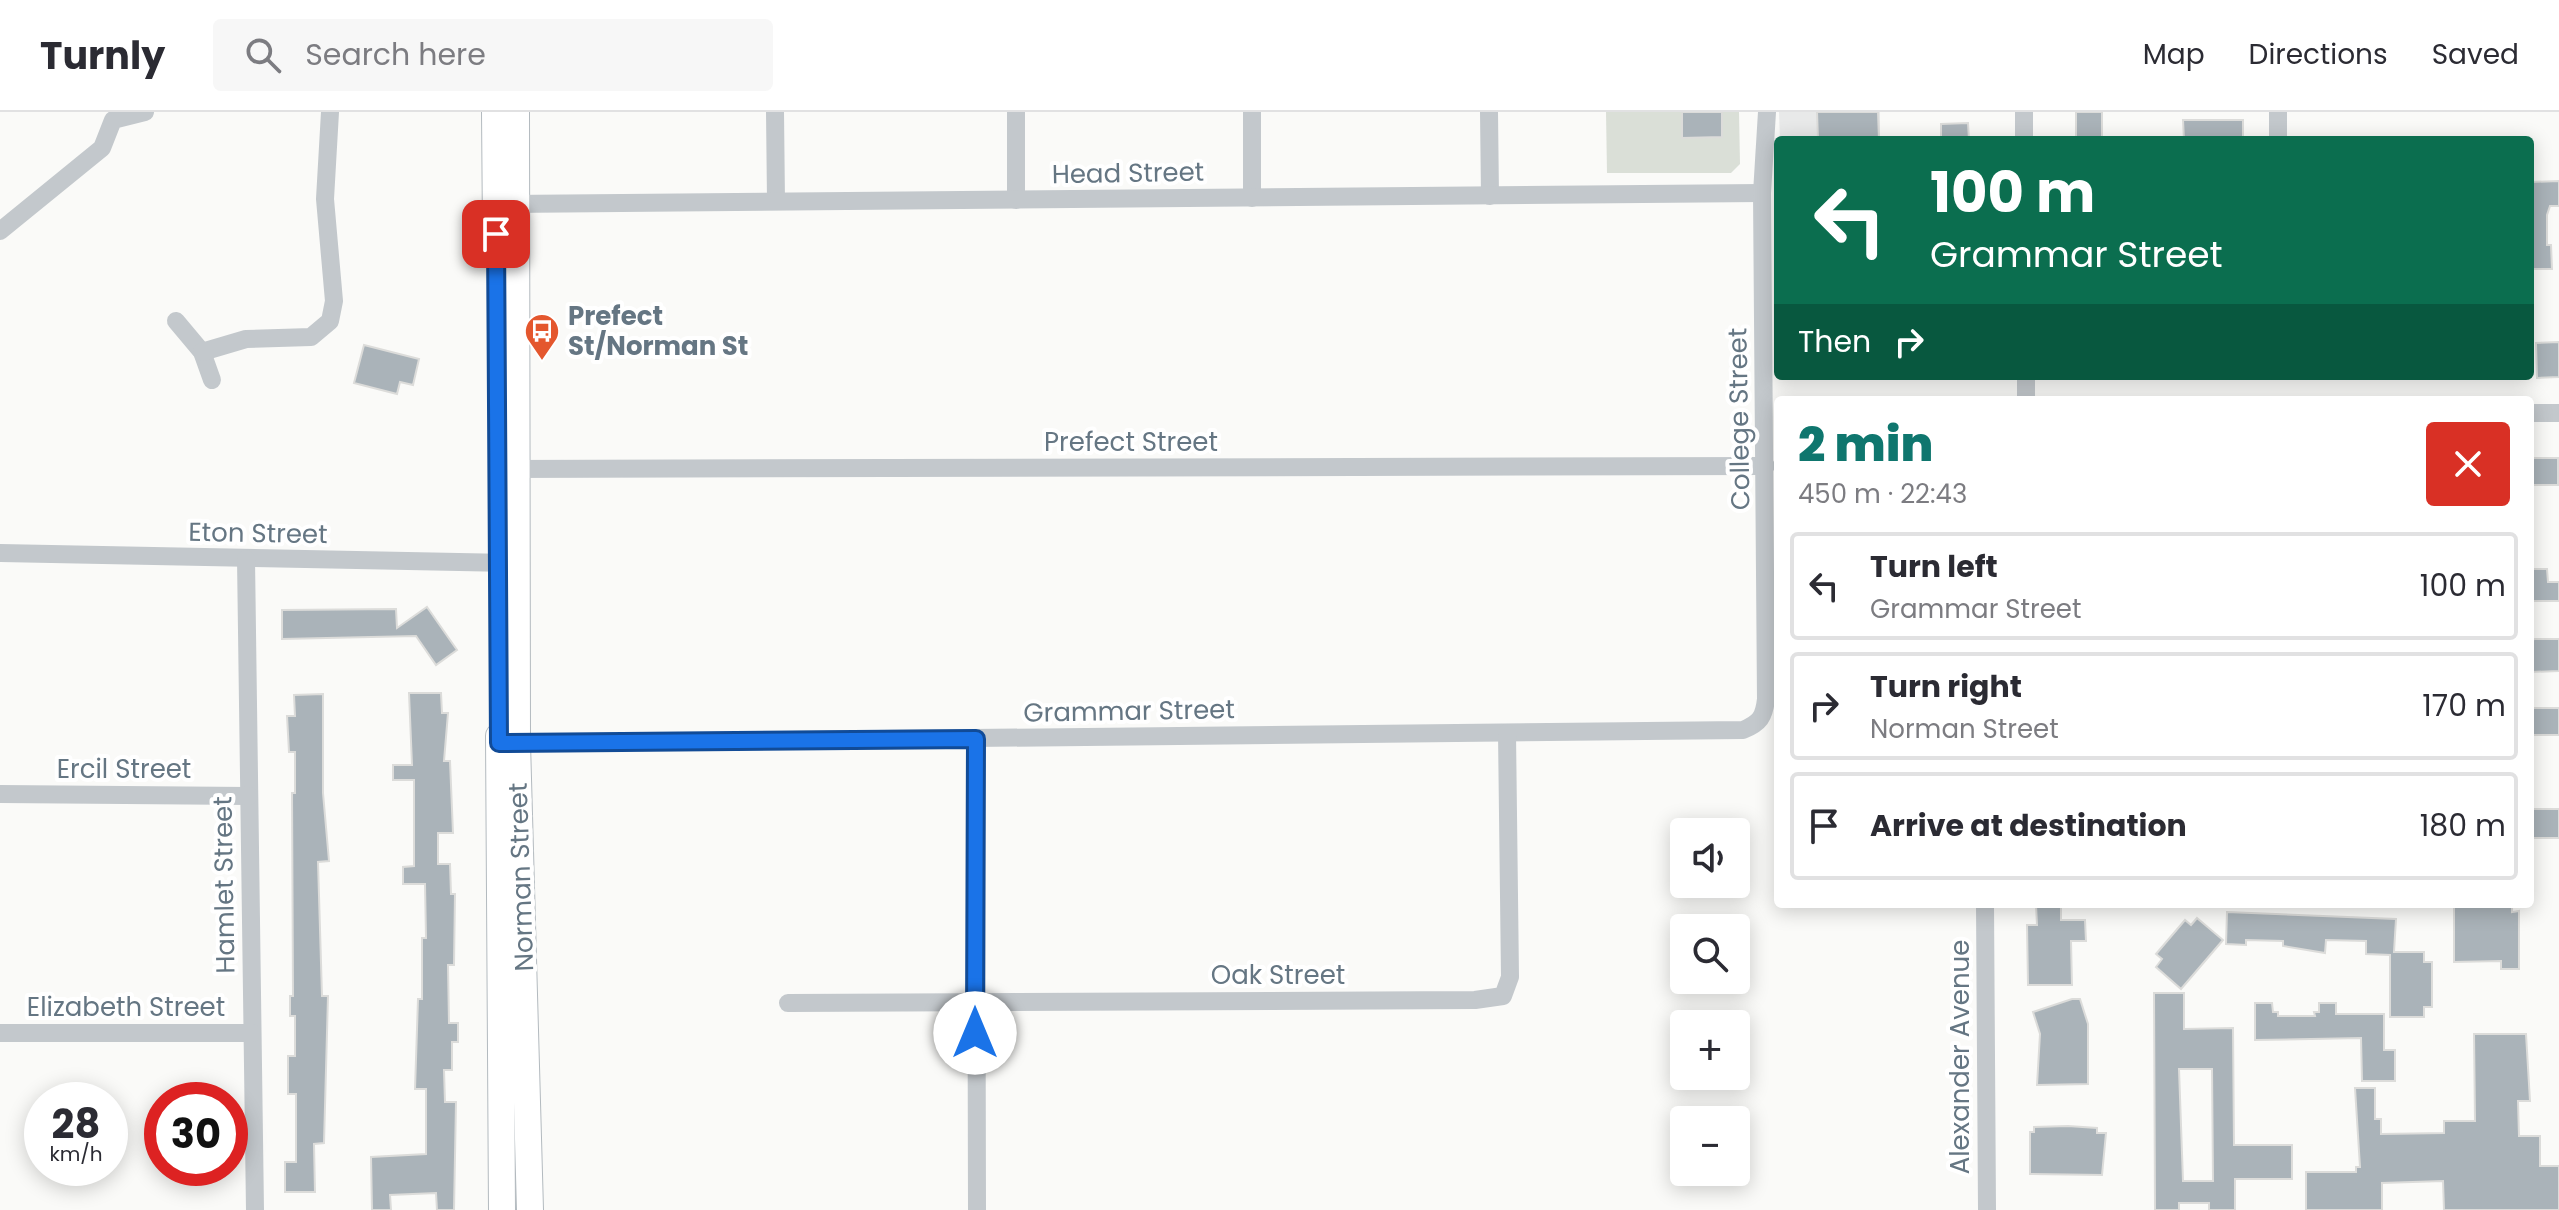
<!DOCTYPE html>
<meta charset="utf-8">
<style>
:root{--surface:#fff;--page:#f7f7f7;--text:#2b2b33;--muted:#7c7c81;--line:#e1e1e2;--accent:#0f766e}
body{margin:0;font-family:Poppins,sans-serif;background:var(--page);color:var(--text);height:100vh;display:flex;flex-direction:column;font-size:30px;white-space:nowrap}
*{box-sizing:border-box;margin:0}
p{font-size:26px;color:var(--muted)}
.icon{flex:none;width:44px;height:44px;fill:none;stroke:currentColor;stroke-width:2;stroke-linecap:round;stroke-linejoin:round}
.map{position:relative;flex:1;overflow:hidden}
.drawer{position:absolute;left:1774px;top:284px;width:760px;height:512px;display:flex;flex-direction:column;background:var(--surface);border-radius:8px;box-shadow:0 4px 20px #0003}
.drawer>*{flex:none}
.hud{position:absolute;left:1774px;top:24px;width:760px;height:244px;border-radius:8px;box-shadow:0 4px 20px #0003;background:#0b6e4f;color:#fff;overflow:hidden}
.tools{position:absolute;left:1670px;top:706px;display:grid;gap:16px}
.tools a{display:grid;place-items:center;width:80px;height:80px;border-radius:8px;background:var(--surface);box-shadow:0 4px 20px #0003;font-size:40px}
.speed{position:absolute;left:24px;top:970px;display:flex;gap:16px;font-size:40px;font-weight:700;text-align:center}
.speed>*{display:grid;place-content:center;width:104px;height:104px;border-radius:50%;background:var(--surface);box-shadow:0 4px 20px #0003;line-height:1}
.speed small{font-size:20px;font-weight:400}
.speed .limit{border:12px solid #d22;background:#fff;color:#111}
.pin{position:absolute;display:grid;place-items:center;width:68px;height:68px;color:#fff;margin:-34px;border-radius:16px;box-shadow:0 4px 12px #0006}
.me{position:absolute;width:88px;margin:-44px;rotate:0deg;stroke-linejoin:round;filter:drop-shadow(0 0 6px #0008)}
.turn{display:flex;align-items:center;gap:28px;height:168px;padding:0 24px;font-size:36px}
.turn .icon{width:104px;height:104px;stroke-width:2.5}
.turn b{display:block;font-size:56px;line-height:68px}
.then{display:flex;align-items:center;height:76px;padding:0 24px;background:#0003;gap:16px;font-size:30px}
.round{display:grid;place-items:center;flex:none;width:84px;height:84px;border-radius:8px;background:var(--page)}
.summary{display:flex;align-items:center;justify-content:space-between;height:136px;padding:0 24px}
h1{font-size:48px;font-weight:800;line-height:60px;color:var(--accent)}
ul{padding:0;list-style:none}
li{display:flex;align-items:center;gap:24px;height:108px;margin:0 16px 12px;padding:0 8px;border:4px solid var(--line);border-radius:8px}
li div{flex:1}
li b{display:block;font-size:30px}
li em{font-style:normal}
header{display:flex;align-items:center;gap:48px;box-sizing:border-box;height:112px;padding:0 40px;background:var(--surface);border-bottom:2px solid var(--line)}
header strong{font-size:38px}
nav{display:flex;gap:44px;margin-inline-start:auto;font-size:28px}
.search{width:560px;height:72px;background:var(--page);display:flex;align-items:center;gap:20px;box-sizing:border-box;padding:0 28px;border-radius:8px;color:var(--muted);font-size:30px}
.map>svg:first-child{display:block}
.built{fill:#e8e9e9}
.green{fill:#dadfd7}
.building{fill:#aab3b9;stroke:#dcdcda;stroke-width:2;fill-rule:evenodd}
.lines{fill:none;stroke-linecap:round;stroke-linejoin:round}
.secondary-casing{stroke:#b3babf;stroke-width:28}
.minor{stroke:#c3c8cc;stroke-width:18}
.secondary{stroke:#fff;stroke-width:26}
.route-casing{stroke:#114b97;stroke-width:20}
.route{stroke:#1a73e8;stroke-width:14}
.labels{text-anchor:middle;stroke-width:8;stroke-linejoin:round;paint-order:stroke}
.street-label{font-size:26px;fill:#657683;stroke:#fff}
.poi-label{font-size:26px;font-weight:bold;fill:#657683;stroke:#fff;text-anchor:start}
</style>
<header>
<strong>Turnly</strong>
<div class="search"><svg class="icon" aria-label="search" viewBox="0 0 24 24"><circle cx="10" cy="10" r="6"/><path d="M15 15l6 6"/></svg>Search here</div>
<nav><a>Map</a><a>Directions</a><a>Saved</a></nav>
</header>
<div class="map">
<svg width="2559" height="1098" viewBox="0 0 2559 1098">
<rect width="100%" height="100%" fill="#fafaf8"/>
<!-- built -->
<path class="built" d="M1779 0H1880V28H1780Z"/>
<!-- green -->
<path class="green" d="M1606 0H1739L1740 52 1731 61H1607Z"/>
<!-- building -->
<g class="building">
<path d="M1682 0H1722V25L1682 26Z"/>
<path d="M1817 0H1878L1879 28H1818Z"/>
<rect x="2076" y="0" width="26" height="28"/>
<path d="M2183 8H2243V28H2184Z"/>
<path d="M1968 11 1969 28H1941V12Z"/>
<path d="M2559 69V94H2550L2547 103V133H2551L2552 157H2530V70Z"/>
<path d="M2559 230V265L2537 266 2536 231Z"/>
<path d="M364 233 419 247 413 273 400 270 397 282 354 271Z"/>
<rect x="2531" y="346" width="27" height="27"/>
<path d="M2531 457H2547L2548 470H2559V489H2530Z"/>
<path d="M427 495 457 538 436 553 416 524 282 527V498L396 497 397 516Z"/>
<path d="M2535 527H2559V559L2530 560V528Z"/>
<path d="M409 581H441L442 601H448L444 649H450L453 721H438V752H450L451 782H455L454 853H448L449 911H458V930H452V958H444L445 990H456L454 1098H437L436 1081 390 1083 391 1098H372L371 1045 426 1042V977H415L418 887H422V826H426L425 772H403V755L414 754V668H393V653H412Z"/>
<path d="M323 582V681L329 749 318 750 322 884H328L324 1031 314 1032 315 1080H285V1050H296V982H288V944H295V904H290V884H293L292 681H295V640H289L287 604H295L294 583Z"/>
<rect x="2530" y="596" width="29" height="27"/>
<rect x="2530" y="697" width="29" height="29"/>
<path d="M2454 792H2512V800L2519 799V857H2501V849L2454 850Z"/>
<path d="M2036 793H2061V808H2085L2086 829H2071L2072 873H2028L2027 813H2037Z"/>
<path d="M2227 800 2396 807 2394 840H2424V850H2432V895H2424V905H2390V843L2366 842V829L2326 828 2325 841 2283 834V829L2246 828V833L2226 832Z"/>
<path d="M2197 806 2223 828 2181 877 2156 855 2162 847 2156 842 2185 808 2191 813Z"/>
<path d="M2154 881H2184V917L2233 916 2234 1033H2292V1067H2235V1098H2209V1091H2179V1098H2155ZM2179 957H2212L2213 1069H2183Z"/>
<path d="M2072 887H2080L2088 912V972L2037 973 2040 922 2033 900Z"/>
<path d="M2255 891H2272L2273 900H2278V904H2315L2314 900H2319V891H2336V902H2384V938H2395V969H2362L2361 926 2255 928Z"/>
<path d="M2474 922H2526L2530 989H2518L2519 1024H2540V1054H2559V1098H2444L2443 1069 2382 1071V1098H2306V1060H2356V1055H2360L2355 976H2375V1007H2381V1022L2444 1021V1009H2475Z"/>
<path d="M2068 1014 2097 1016V1021H2106L2102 1063 2030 1062V1020H2034V1015Z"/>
</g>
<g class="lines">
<!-- secondary casing -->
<g class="secondary-casing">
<g id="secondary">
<path d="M495 0 496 120"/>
<path d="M516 0 517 631 530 1098"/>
<path d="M499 624 502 1098"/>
</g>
</g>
<!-- minor -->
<g class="minor">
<path d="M775 0 776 89"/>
<path d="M1016 0V88"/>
<path d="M1252 0V86"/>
<path d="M1489 0 1490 84"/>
<path d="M2024 0V28"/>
<path d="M2278 28V0"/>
<path d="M506 92 1762 81"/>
<path d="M0 119 102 36 113 8 145 0"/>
<path d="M176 209 202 240 212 268"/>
<path d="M202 240 246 227 311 225 330 209 334 189 325 87 330 0"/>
<path d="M2026 264V288"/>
<path d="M2530 301H2559"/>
<path d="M497 357 1766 354"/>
<path d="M0 441 516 451"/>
<path d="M246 447 255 1098"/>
<path d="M976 627 977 1098"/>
<path d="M506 631 1743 618C1760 611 1764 605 1766 587L1762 81 1767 0"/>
<path d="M0 682 249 684"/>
<path d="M1985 792 1987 1098"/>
<path d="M788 891 1475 888 1503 884 1510 865 1507 621"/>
<path d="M0 921H252"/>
</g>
<!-- secondary -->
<use href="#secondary" class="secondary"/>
</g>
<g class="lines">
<!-- route casing -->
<g class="route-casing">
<path id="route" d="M496 122 499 631 976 627 975 921"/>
</g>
<!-- route -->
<use href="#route" class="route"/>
</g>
<!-- icons -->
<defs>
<g id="bus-pin" transform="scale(1.8)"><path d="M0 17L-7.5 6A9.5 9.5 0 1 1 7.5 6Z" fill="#e4572e" stroke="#fff"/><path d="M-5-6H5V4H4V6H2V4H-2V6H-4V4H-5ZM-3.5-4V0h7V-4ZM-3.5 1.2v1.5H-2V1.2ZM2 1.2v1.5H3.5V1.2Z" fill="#fff"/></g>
</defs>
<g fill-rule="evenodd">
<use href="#bus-pin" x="542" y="219"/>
</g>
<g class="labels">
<!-- street labels -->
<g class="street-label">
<text transform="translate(1128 61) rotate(-1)" y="9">Head Street</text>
<text transform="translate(1739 307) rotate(-91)" y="9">College Street</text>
<text x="1131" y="339">Prefect Street</text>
<text transform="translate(258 421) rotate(1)" y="9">Eton Street</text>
<text transform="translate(1129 599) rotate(-1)" y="9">Grammar Street</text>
<text x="124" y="666">Ercil Street</text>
<text transform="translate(521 765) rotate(-92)" y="9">Norman Street</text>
<text transform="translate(224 773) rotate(-91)" y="9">Hamlet Street</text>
<text x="1278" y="872">Oak Street</text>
<text x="126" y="904">Elizabeth Street</text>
<text transform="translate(1960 945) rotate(-90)" y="9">Alexander Avenue</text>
</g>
<!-- poi labels -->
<g class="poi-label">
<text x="568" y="213">Prefect<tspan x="568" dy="30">St/Norman St</tspan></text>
</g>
</g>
</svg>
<div class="tools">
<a><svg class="icon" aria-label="sound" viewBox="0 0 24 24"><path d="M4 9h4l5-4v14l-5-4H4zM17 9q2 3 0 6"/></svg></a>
<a><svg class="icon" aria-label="search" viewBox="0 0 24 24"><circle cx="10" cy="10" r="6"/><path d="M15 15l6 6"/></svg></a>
<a>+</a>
<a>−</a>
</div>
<div class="speed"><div>28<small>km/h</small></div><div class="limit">30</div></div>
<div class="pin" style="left:496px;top:122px;background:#d93025"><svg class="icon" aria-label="arrive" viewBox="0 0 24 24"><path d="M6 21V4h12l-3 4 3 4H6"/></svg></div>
<svg class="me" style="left:975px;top:921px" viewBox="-20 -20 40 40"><circle r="19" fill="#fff"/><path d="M0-13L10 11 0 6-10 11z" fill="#1a73e8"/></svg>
<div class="hud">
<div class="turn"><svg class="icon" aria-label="left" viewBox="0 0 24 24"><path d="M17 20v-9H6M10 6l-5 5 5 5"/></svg><div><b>100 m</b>Grammar Street</div></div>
<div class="then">Then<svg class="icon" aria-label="right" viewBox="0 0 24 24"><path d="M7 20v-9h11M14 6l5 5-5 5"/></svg></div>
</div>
<section class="drawer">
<div class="summary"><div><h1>2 min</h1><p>450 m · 22:43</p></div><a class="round" style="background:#d93025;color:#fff"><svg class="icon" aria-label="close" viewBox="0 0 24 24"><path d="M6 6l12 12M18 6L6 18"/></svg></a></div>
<ul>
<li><svg class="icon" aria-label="left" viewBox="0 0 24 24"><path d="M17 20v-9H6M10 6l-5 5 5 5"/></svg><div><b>Turn left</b><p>Grammar Street</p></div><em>100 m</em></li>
<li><svg class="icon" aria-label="right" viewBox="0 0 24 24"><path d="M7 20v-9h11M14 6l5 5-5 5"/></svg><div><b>Turn right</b><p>Norman Street</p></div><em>170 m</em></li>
<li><svg class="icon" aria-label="arrive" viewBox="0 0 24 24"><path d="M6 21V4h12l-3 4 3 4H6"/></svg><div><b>Arrive at destination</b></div><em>180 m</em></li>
</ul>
</section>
</div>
